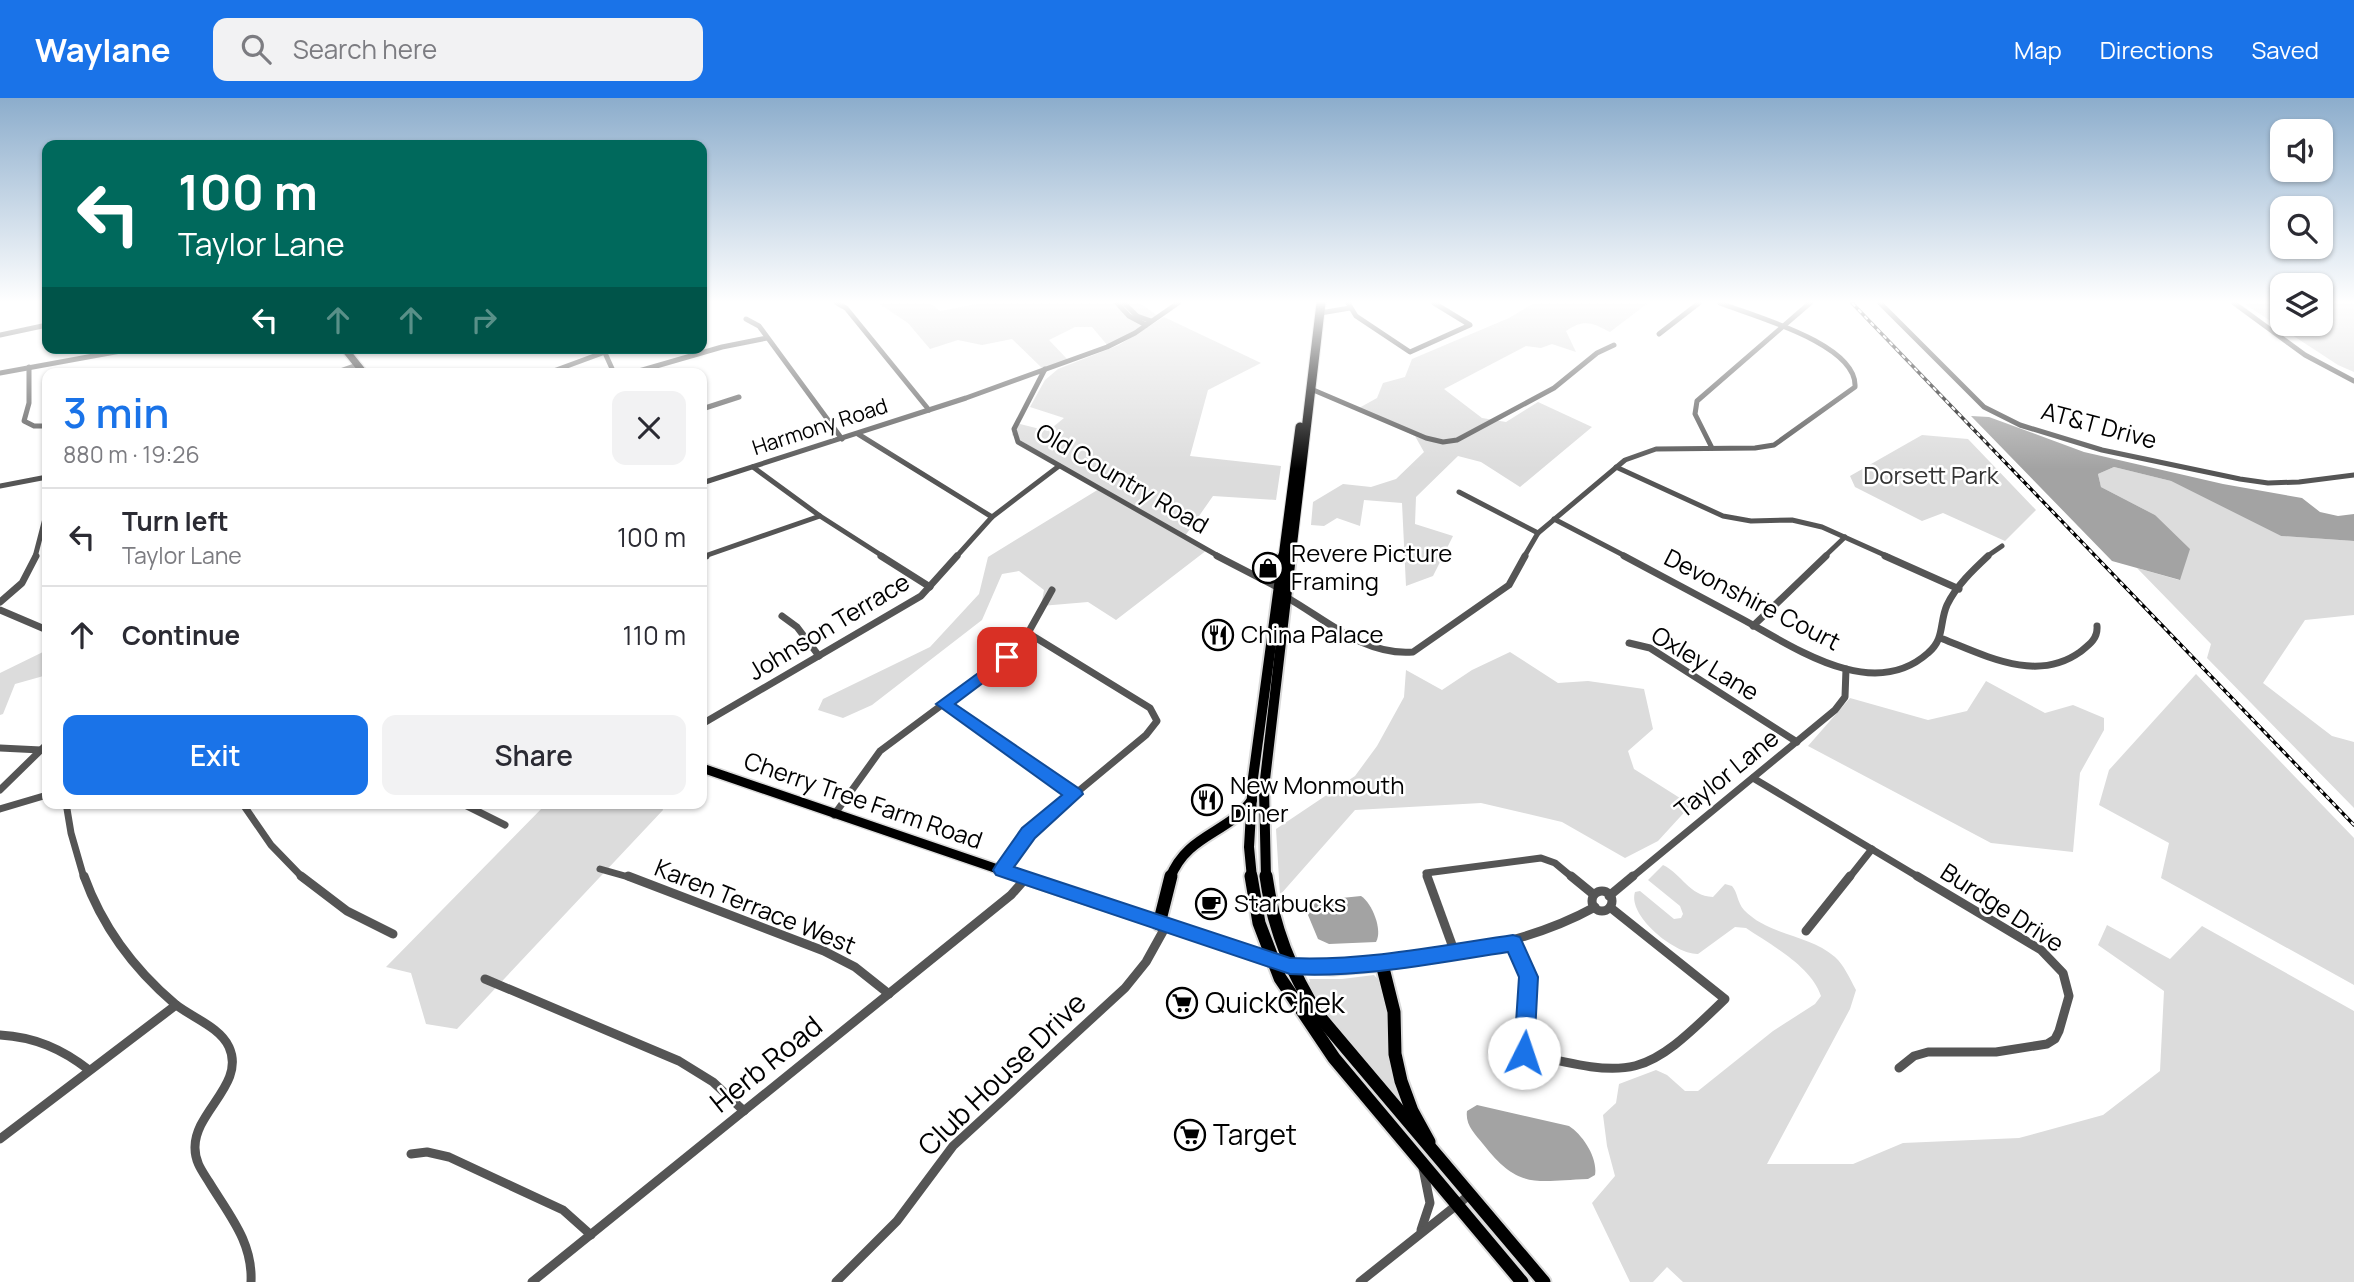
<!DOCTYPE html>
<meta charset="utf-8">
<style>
:root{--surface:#fff;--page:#f2f2f3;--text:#2b2b33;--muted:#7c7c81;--line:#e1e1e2;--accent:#1a73e8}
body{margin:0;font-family:Manrope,sans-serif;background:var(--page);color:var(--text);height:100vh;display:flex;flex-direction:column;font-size:26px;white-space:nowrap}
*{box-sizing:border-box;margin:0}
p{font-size:23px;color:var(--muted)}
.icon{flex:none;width:38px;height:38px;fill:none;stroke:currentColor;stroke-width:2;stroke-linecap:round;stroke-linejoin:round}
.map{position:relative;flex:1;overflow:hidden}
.panel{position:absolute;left:42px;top:270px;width:665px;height:441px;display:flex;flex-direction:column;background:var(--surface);border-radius:14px;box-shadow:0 2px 5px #0004}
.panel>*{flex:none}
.top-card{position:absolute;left:42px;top:42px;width:665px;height:214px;border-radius:14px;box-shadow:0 2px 5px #0004;background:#00695c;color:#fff;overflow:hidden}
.tools{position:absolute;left:2270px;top:21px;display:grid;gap:14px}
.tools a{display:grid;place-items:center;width:63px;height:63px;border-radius:14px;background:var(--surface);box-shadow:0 2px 5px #0004;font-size:35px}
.pin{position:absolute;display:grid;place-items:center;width:60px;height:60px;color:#fff;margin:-30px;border-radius:14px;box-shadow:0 4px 10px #0006}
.me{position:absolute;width:77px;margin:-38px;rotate:4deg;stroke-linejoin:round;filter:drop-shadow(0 0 5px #0008)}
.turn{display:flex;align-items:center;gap:24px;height:147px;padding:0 21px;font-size:32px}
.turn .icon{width:91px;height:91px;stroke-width:2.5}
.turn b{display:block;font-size:49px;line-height:60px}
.lanes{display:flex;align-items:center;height:66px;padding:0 21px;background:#0003;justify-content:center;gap:35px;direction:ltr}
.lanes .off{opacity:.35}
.round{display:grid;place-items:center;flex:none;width:74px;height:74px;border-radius:14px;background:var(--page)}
.summary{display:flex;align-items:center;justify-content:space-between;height:119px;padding:0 21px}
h1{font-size:42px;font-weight:600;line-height:52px;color:var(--accent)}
.button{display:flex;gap:14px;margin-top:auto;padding:14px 21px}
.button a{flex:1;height:80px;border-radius:14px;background:var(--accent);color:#fff;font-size:28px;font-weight:600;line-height:80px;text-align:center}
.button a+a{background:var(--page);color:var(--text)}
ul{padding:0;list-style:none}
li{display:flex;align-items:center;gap:21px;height:98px;padding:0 21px;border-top:2px solid var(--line)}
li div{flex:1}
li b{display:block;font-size:26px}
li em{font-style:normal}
header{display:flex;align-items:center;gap:42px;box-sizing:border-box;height:98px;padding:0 35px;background:var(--accent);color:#fff}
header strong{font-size:33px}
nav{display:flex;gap:38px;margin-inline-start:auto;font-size:24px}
.search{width:490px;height:63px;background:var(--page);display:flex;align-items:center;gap:18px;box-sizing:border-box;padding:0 24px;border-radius:14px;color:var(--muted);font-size:26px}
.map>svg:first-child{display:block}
.green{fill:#dcdcdc}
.water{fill:#a3a3a3}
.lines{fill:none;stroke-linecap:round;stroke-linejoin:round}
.major-far2-casing{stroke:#dbdbdb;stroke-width:10}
.major-far1-casing{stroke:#dbdbdb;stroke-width:12}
.major-casing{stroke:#dbdbdb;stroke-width:15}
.highway-far2-casing{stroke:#dbdbdb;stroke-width:11}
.highway-far1-casing{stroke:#dbdbdb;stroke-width:14}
.highway-casing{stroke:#dbdbdb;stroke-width:17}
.minor-far2{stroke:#555;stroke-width:5}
.minor-far1{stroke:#555;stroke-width:7}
.minor{stroke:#555;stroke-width:9}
.major-far2{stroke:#000;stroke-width:7}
.major-far1{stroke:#000;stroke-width:9}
.major{stroke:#000;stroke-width:11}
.highway-far2{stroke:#000;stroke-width:9}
.highway-far1{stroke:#000;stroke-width:10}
.highway{stroke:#000;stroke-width:13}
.rail-casing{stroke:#000;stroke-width:3.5}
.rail{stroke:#fff;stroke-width:2;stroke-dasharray:4.5;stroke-linecap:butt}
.route{fill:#1a73e8;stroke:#114b97;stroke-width:2}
.labels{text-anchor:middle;stroke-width:5;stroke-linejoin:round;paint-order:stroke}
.far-street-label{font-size:21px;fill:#000;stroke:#fff}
.street-label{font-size:24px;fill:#000;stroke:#fff}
.park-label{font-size:24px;fill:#333;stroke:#fff}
.poi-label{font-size:24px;fill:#000;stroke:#fff;text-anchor:start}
.near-poi-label{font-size:28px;fill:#000;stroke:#fff;text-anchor:start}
.near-street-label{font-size:28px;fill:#000;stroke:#fff}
</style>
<header>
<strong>Waylane</strong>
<div class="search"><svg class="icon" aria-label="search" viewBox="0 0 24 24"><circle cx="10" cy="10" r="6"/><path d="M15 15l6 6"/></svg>Search here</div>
<nav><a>Map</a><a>Directions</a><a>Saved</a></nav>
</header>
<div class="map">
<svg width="2354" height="1184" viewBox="0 0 2354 1184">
<rect width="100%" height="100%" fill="#fff"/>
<!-- green -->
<g class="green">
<path d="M878 205H930L940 213 982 205H1140L1158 218 1108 248 1092 229H1075L1049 242 1068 262 1043 271 1012 241 982 247 958 242 930 251 908 225Z"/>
<path d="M1534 205H1648L1610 234C1592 224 1583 221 1566 233L1576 254 1552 246 1541 250 1526 248 1444 291 1482 320 1506 324 1538 304 1592 329 1520 389 1481 364 1458 358 1416 399 1415 426 1453 438 1433 478 1406 488 1402 405 1364 402 1360 428 1337 420 1324 428 1311 427 1313 404 1343 386 1371 389 1396 381 1424 354 1415 338 1359 310 1377 300 1383 285 1405 279 1412 261 1509 220Z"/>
<path d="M2243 205H2282V226H2320L2321 205H2354V274L2338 267Z"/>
<path d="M1164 219 1261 265 1208 292 1190 358 1281 368 1276 402 1213 398 1185 438 1207 452 1116 522 1088 504 1041 508 1044 492 1019 473 1002 476 982 522 872 607 843 620 818 612 823 601 930 549 979 496 988 459 1099 391 1012 337 1016 325 1048 333 1064 320 1030 309 1045 282 1058 271 1119 247Z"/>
<path d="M1922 337 1968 341 2036 412 2005 443 1943 415 1922 423 1855 389 1850 378Z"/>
<path d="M2114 369 2171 383 2281 438 2354 443V517L2305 522 2263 585 2332 638 2354 644V710L2207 560 2211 546 2137 470 2179 482 2155 417 2101 389 2098 376Z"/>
<path d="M47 552V577L15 586 3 616 0 617V575Z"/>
<path d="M1510 554 1558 585 1588 583 1644 591 1653 631 1628 653 1634 671 1691 707 1658 743 1625 760 1562 724 1481 705 1355 712 1280 797 1276 731 1355 678 1377 648 1404 599 1406 572 1442 592 1472 572Z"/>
<path d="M2196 576 2354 740V887L2161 780 2169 745 2099 707 2109 672Z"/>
<path d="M1986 583 2045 615 2073 607 2104 620V632L2080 675 2073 754 1991 745 1808 648 1850 600 1928 622 1967 613Z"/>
<path d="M547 705H661L663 712 457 931 426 926 411 875 386 869Z"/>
<path d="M1663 767C1682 776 1689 798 1713 799L1725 786 1732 788C1738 795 1737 804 1744 812 1769 838 1809 836 1835 859 1844 867 1850 881 1856 892L1850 911 1767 1066H1853L1903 1045 2019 1040 2103 1017 2160 973 2164 893 2098 847 2107 827 2170 861 2202 828 2354 913V1184H1683L1667 1169 1653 1184H1630L1592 1105 1615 1078 1607 1048 1603 1017 1616 1005 1619 986 1656 972 1667 977 1685 993H1698L1773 933 1815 906 1821 898C1811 868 1771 847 1746 830L1735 829 1698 856C1676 857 1627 818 1635 794L1640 793 1674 821 1681 820 1683 816 1680 808 1648 782Z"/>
<path d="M1374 877C1391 893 1385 931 1387 953 1389 968 1393 983 1398 997L1395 998 1332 924 1307 886 1310 884 1309 881H1342Z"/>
</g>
<!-- water -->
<g class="water">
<path d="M1971 318 1989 319 2084 354 2223 386 2302 400 2320 414 2338 418 2354 416V443L2281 438 2171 383 2114 369 2098 376 2101 389 2155 417 2190 451 2180 482 2112 463Z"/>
<path d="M1361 798C1372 805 1383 832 1376 844L1329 846 1318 841 1308 817 1313 806 1322 802Z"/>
<path d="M1477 1007 1569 1028C1583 1037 1598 1060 1595 1077L1588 1081C1535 1083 1519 1092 1483 1046 1475 1036 1465 1027 1467 1013Z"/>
</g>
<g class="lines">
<!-- major-far2 casing -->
<g class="major-far2-casing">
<path id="major-far2" d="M344 250 364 275"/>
</g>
<!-- major-far1 casing -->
<g class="major-far1-casing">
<path id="major-far1" d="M702 670 1024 780"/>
</g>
<!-- major casing -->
<g class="major-casing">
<path id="major" d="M1019 778 1290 868"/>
</g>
<!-- highway-far2 casing -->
<g class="highway-far2-casing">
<g id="highway-far2">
<path d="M1283 459 1300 329"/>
<path d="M1291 459 1321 205"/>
</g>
</g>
<!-- highway-far1 casing -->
<g class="highway-far1-casing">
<g id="highway-far1">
<path d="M1170 780C1187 736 1228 736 1252 702"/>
<path d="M1252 780 1249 749 1253 680 1283 458"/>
<path d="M1266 780 1264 690 1291 458"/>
</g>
</g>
<!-- highway casing -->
<g class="highway-casing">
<g id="highway">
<path d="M1251 778 1259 825 1280 880 1334 960 1522 1184"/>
<path d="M1266 778C1273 829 1291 875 1319 918L1544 1184"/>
<path d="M1159 826 1171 778"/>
<path d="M1290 868 1333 870 1382 866 1394 914 1395 956 1401 983 1412 1013 1429 1044"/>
</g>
</g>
<!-- minor-far2 -->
<g class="minor-far2">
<path d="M837 205 846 210 929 312"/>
<path d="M1117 205 1129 218 1146 227"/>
<path d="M1124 205 1137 218 1151 223"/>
<path d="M1348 205 1356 218 1410 254 1470 227 1434 205"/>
<path d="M1880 205 1984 309 2020 327 2102 352 2240 381 2268 385 2299 384 2354 377"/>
<path d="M2234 205 2305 257 2354 283"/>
<path d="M1320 215 1350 210"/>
<path d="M746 221 759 228 842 341"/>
<path d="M1659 236 1699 205"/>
<path d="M0 237 47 227"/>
<path d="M605 255 614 275"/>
<path d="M29 269V305L24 323 34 328H47"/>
<path d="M1045 271 1014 331 1018 344 1220 459"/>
<path d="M0 275 137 250"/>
<path d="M334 275 357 267"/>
<path d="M548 275 616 250"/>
<path d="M632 275 722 249 767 240"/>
<path d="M1311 291 1426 340 1443 344 1457 342 1554 290 1597 255 1614 247"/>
<path d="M702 311 739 299"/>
<path d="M858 336 992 419"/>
<path d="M1712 350 1695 316 1697 303 1810 205"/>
<path d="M753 369 820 418 884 459"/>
<path d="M1616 369 1723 418 1751 423 1792 422 1822 429 1889 459"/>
<path d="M702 385 966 300 1107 249 1135 235 1178 205"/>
<path d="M0 388 47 379"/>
<path d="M1459 394 1538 435"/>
<path d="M1554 421 1627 459"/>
<path d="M35 459 47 413"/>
<path d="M702 459 820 418"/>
<path d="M956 459 992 419 1059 368"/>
<path d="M1524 459 1538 435 1625 362 1656 351 1755 350 1774 347 1855 289C1858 246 1753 218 1720 205"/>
<path d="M1824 459 1845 439"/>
<path d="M1986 459 2002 448"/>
</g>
<!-- minor-far1 -->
<g class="minor-far1">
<path d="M881 458 930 489"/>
<path d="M1217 458 1279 490"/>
<path d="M1624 458C1663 479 1703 500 1742 521 1794 549 1872 605 1928 555 1945 541 1939 525 1947 507 1956 488 1973 472 1988 458"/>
<path d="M1885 458 1959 491"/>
<path d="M702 459 706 458"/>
<path d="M1286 499C1327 522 1364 558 1413 554L1509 487 1525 458"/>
<path d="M0 504 22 485 36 458"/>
<path d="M0 512 47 532"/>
<path d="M782 518 797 529 819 558"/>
<path d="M1753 528 1826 458"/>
<path d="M1943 541C1986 558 2037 585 2080 554 2089 547 2098 541 2097 528"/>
<path d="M1629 545 1650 550 1797 644"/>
<path d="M944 606 1074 696"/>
<path d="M702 626 921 498 957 458"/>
<path d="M0 650 41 652"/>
<path d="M1753 680 1920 780"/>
<path d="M0 692 47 646"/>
<path d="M66 705 71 735 84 780"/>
<path d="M242 705 271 747 303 780"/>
<path d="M461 705 505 727"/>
<path d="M0 711 47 697"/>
<path d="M834 717 880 653 1013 554 1028 535 1052 492"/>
<path d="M600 771 632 780"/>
<path d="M1002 772 1028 735 1146 637 1157 623 1150 610 1028 535"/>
<path d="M1428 780 1426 775 1541 760 1555 765 1573 780"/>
<path d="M1631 780 1835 612 1845 599 1846 571"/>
<path d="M1849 780 1872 751"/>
</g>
<!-- minor -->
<g class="minor">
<path d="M84 778C102 828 135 872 175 906 191 919 220 929 229 949 246 986 194 1014 195 1050 195 1064 202 1073 209 1084 229 1117 253 1144 251 1184"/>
<path d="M301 778 347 813 393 836"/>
<path d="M628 778 824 853 855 869 889 896"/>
<path d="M1427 778 1455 855"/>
<path d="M1571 778 1593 796"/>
<circle cx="1602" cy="803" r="10"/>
<path d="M1609 798 1633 778"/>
<path d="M1806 833 1850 778"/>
<path d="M1513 845 1529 879 1524 955C1635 981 1643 981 1725 901L1611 810"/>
<path d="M1382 866C1456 855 1528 846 1595 809"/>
<path d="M485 881 679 963 713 984 744 1013"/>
<path d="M0 937C35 939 62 951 89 972"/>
<path d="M1899 970 1914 958 1928 954H1996L2047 946 2055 941 2059 933 2069 898 2063 875 2041 852 1917 778"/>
<path d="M0 1041 176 907"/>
<path d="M411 1056 427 1054 449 1059 563 1112 591 1137"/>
<path d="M1421 1132 1430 1105 1423 1070"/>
<path d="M532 1184 1011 797 1026 780"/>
<path d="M836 1184 897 1123 953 1048 1125 890 1146 864 1166 828"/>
<path d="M1360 1184 1468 1098"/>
</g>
<!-- major-far2 -->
<use href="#major-far2" class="major-far2"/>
<!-- major-far1 -->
<use href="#major-far1" class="major-far1"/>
<!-- major -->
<use href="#major" class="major"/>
<!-- highway-far2 -->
<use href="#highway-far2" class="highway-far2"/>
<!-- highway-far1 -->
<use href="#highway-far1" class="highway-far1"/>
<!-- highway -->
<use href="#highway" class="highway"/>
<!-- rail casing -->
<g class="rail-casing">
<path id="rail" d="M1852 205 2354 727"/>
</g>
<!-- rail -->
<use href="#rail" class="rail"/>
</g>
<!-- sky -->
<linearGradient id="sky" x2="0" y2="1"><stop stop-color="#8cadcc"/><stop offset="0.55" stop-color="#fff"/><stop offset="1" stop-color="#fff" stop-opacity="0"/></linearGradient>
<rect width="2354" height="371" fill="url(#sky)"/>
<!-- route -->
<path class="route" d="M1007 554 1015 559 1012 563 955 606 1081 692 1083 696 1035 740 1014 769 1290 860C1366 863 1439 848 1513 837L1520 839 1538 879 1534 955 1531 961 1524 964 1517 961 1514 955 1519 879 1508 854C1435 865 1364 880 1290 876L996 777 993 772 996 767 1022 730 1062 697 936 606Z"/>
<!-- icons -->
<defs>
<g id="shop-ring" transform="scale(1.575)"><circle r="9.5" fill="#fff" stroke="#000" stroke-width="1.5"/><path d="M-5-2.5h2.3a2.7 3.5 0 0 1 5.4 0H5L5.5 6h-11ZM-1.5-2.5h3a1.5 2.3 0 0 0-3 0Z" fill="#000"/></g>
<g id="restaurant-ring" transform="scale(1.575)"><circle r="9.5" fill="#fff" stroke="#000" stroke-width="1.5"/><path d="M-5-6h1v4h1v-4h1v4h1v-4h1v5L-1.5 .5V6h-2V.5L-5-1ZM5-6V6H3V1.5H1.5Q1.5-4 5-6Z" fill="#000"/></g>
<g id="cafe-ring" transform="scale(1.575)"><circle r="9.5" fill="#fff" stroke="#000" stroke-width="1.5"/><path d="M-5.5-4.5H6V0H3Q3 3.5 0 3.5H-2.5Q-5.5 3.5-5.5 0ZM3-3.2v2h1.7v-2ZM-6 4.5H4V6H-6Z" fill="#000"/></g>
<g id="supermarket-ring" transform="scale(1.575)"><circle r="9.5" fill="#fff" stroke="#000" stroke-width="1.5"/><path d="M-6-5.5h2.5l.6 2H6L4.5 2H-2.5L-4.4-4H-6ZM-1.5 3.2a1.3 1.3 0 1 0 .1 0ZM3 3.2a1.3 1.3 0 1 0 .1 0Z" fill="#000"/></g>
</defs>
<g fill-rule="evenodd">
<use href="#shop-ring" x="1268" y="470"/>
<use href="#restaurant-ring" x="1218" y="537"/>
<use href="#restaurant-ring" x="1207" y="702"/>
<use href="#cafe-ring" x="1211" y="806"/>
<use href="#supermarket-ring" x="1182" y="905"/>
<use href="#supermarket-ring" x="1190" y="1037"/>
</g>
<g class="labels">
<!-- far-street labels -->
<g class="far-street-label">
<text transform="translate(820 329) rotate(-18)" y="7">Harmony Road</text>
</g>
<!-- street labels -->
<g class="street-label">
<text transform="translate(2099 328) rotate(15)" y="8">AT&amp;T Drive</text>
<text transform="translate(1122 381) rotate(30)" y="8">Old Country Road</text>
<text transform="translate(1752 502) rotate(27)" y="8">Devonshire Court</text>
<text transform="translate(829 529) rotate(-31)" y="8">Johnson Terrace</text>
<text transform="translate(1705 566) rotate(31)" y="8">Oxley Lane</text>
<text transform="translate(1727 676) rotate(-39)" y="8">Taylor Lane</text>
<text transform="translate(863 703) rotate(19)" y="8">Cherry Tree Farm Road</text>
<text transform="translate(755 809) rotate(22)" y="8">Karen Terrace West</text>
<text transform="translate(2002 810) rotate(33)" y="8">Burdge Drive</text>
</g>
<!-- park labels -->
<g class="park-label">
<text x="1931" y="386">Dorsett Park</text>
</g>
<!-- poi labels -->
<g class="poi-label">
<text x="1291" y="464">Revere Picture<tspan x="1291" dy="28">Framing</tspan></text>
<text x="1241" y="545">China Palace</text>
<text x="1230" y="696">New Monmouth<tspan x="1230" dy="28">Diner</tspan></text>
<text x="1234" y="814">Starbucks</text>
</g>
<!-- near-poi labels -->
<g class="near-poi-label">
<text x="1205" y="915">QuickChek</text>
<text x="1213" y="1047">Target</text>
</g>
<!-- near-street labels -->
<g class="near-street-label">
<text transform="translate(766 966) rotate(-39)" y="10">Herb Road</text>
<text transform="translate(1002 976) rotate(-44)" y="10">Club House Drive</text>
</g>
</g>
</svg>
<div class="tools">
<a><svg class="icon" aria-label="sound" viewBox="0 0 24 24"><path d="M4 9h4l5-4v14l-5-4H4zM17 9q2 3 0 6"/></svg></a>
<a><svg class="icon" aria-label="search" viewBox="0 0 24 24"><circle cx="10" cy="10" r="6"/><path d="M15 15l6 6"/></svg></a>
<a><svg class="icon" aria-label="layers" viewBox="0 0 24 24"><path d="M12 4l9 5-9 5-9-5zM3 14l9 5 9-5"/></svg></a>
</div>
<div class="pin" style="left:1007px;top:559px;background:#d93025"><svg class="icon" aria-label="arrive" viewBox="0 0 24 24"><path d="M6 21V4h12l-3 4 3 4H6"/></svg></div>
<svg class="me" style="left:1524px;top:955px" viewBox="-20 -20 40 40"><circle r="19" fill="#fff"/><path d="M0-13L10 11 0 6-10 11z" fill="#1a73e8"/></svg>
<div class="top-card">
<div class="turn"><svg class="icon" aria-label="left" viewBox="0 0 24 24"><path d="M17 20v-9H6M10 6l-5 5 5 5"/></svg><div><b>100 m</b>Taylor Lane</div></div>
<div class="lanes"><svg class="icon" aria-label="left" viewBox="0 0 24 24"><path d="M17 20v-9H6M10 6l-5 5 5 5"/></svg><svg class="icon off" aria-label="ahead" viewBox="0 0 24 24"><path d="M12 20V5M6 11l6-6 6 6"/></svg><svg class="icon off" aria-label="ahead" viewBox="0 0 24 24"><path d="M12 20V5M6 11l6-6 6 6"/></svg><svg class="icon off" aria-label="right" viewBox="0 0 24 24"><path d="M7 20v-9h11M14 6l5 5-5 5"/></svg></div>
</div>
<section class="panel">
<div class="summary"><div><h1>3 min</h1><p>880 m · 19:26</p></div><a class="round"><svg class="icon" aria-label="close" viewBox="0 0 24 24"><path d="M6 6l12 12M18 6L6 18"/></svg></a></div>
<ul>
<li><svg class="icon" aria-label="left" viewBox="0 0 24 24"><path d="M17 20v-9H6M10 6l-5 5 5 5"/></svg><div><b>Turn left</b><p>Taylor Lane</p></div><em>100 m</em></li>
<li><svg class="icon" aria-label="ahead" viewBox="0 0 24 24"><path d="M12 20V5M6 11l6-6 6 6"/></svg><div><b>Continue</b></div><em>110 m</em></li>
</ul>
<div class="button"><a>Exit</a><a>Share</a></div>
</section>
</div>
